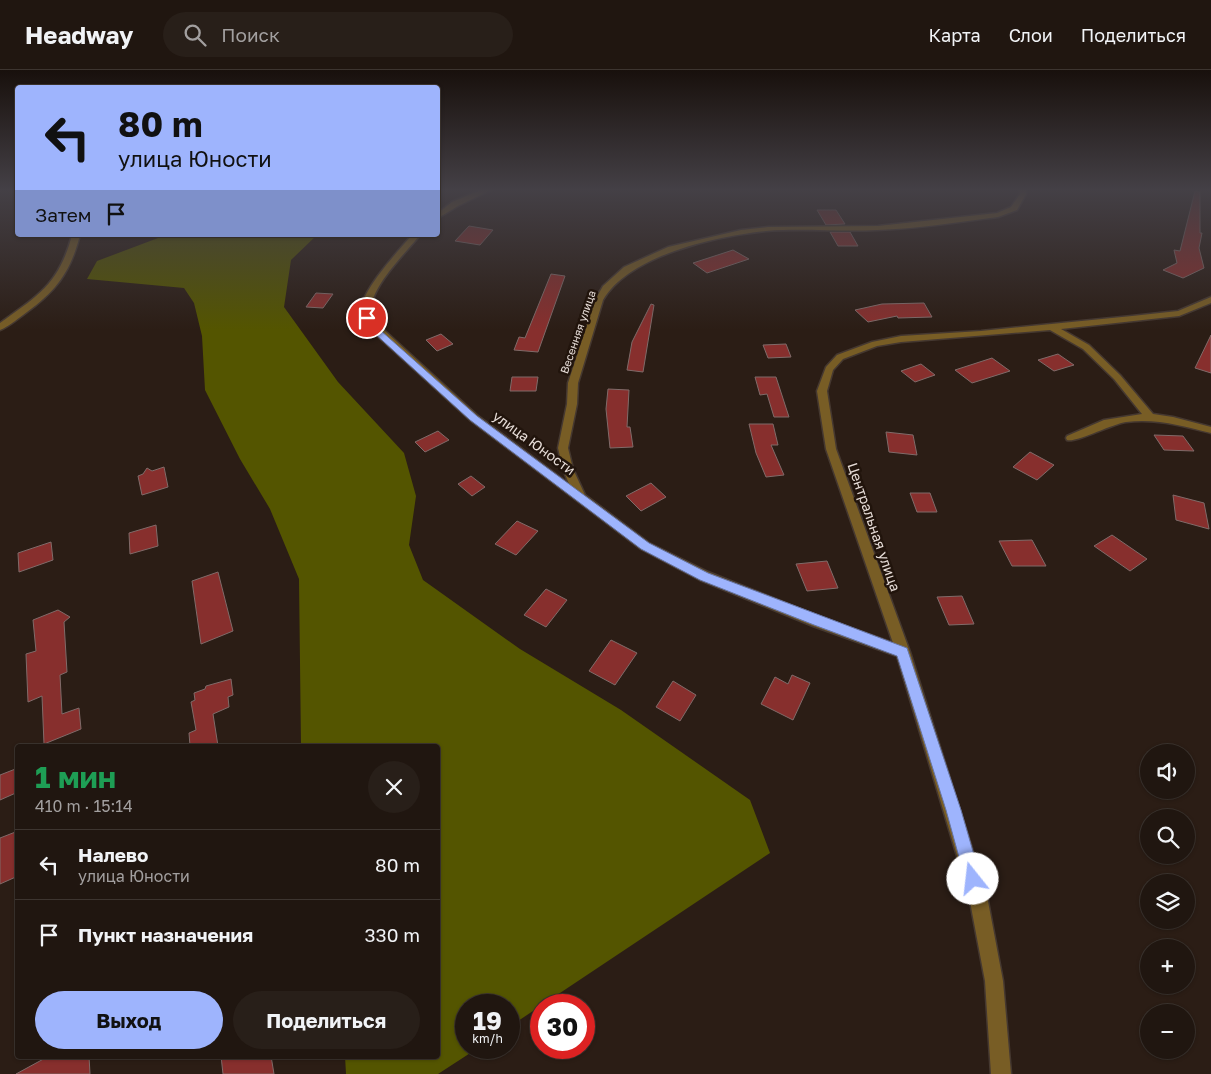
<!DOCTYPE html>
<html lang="ru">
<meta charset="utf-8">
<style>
:root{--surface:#201610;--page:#281f19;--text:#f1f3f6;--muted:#a29f9f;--line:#3d3530;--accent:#9eb4fd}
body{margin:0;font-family:"Golos Text",sans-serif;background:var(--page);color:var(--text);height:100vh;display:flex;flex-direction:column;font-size:19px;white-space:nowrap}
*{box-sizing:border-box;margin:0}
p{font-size:16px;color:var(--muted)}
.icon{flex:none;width:28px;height:28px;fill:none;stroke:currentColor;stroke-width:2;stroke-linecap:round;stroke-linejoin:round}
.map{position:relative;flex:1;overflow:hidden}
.details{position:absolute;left:15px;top:674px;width:425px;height:315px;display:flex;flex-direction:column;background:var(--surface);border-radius:5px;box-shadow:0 1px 4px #0004,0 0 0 1px var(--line)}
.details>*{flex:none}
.top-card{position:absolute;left:15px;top:15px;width:425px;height:152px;border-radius:5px;box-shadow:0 1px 4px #0004,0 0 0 1px var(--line);background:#9eb4fd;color:#111;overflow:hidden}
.tools{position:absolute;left:1140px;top:674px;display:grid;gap:10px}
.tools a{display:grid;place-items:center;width:55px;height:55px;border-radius:50%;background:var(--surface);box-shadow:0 1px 4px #0004,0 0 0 1px var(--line);font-size:25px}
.speed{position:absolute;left:455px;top:924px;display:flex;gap:10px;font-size:25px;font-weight:700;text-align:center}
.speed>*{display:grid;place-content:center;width:65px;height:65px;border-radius:50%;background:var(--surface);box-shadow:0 1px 4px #0004,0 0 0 1px var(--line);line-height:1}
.speed small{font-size:12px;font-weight:400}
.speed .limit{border:8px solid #d22;background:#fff;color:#111}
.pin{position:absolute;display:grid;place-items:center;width:42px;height:42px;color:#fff;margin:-21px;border:2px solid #fff;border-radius:50%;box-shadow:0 1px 5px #0007}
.me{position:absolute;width:55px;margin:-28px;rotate:344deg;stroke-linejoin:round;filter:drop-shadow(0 0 4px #0008)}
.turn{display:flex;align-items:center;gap:18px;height:105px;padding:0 20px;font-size:22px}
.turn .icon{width:65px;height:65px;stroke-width:2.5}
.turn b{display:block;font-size:35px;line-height:42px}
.then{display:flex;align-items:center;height:48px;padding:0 20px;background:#0003;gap:10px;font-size:19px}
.round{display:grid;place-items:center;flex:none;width:52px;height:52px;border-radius:26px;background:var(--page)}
.head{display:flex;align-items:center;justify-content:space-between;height:85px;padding:0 20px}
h1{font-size:30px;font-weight:700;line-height:38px;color:#1e9e55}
.primary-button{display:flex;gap:10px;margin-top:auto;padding:10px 20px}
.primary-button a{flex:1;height:58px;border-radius:30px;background:var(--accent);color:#111;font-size:20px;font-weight:700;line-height:58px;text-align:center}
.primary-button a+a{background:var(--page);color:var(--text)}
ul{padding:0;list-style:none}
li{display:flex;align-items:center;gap:15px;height:70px;padding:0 20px;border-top:1px solid var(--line)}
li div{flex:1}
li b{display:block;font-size:19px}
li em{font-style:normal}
header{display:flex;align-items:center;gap:30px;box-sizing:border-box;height:70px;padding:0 25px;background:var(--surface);border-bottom:1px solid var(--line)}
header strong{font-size:24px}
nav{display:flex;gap:28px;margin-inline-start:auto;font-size:18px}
.search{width:350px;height:45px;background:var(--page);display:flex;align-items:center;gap:12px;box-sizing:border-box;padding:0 18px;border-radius:28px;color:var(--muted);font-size:19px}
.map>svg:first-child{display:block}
.forest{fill:#545500}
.building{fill:#872f2d;stroke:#806b69}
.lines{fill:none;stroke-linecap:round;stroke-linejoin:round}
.minor-casing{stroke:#453830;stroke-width:3}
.minor{fill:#785d25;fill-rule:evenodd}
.route{fill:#9eb4fd;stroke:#6775a4}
.labels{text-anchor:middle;stroke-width:5;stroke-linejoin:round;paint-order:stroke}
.far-street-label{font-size:11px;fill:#e7ddd8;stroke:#21140c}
.street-label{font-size:14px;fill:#e7ddd8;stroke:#21140c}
</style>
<header>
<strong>Headway</strong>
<div class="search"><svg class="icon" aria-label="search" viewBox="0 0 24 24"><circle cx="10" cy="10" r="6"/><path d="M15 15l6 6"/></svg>Поиск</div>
<nav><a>Карта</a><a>Слои</a><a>Поделиться</a></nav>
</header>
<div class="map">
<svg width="1211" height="1004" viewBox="0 0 1211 1004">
<rect width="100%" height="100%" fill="#2b1d15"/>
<!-- forest -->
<path class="forest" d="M166 165H317L291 190 284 237 338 312 404 383 416 426 409 475 423 510 520 579 621 640 750 730 770 783 509 957V935H466V978H478L438 1004H346L345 986H438V676H301L299 509 270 439 240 389 205 320 202 266 194 233 184 218 87 209 97 191Z"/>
<!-- building -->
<g class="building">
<path d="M1195 121 1200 122V163H1202L1199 178 1204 198 1183 208 1163 200 1177 193 1174 180 1180 181Z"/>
<path d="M817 140H836L845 154 826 155Z"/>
<path d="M469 156 493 160 480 175 455 171Z"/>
<path d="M830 162H850L858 176H838Z"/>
<path d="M733 180 749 189 707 203 693 193Z"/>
<path d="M551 204 565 206 538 282 514 280 519 267 525 268Z"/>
<path d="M316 223 333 224 323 238 306 237Z"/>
<path d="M924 233 932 247 898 248 897 246 868 252 855 240 882 234Z"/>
<path d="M651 234 654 235 643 302 627 300 632 272Z"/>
<path d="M441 264 453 274 437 281 426 270Z"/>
<path d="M1211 265V303L1195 298Z"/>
<path d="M786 274 791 287 768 288 763 275Z"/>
<path d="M1058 284 1074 295 1054 301 1038 290Z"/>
<path d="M992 288 1010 301 972 313 955 300Z"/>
<path d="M921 294 935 305 915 312 901 301Z"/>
<path d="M512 307H538L536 321H510Z"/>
<path d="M755 307H776L789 347H774L767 324 760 325Z"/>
<path d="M608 319 629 320 627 357H630L633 377 610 378 606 339Z"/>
<path d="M749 354H773L778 375H771L784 405 766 407 756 383Z"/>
<path d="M438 361 449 370 425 382 415 372Z"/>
<path d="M886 362 913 365 917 385 889 382Z"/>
<path d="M1154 365 1183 366 1194 381 1164 380Z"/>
<path d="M1030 382 1054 395 1037 410 1013 397Z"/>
<path d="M164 397 168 417 142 425 138 406 143 404 147 398 152 401Z"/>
<path d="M471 406 485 417 472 426 458 414Z"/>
<path d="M651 413 666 427 641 441 626 426Z"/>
<path d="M910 423H930L937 442H917Z"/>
<path d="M1173 425 1204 433 1209 459 1176 450Z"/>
<path d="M517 451 538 461 516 485 495 474Z"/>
<path d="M156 455 158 476 130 484 129 463Z"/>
<path d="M1112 465 1147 489 1130 501 1094 476Z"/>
<path d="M1032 470 1046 496H1012L999 471Z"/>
<path d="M51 472 53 490 19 502 18 483Z"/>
<path d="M827 491 838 518 807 521 796 494Z"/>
<path d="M218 502 233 561 201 574 192 511Z"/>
<path d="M546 519 567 530 546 557 524 545Z"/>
<path d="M962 526 974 554 949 555 937 527Z"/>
<path d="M58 540 70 547 64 552 67 602 60 605 62 644 79 638 81 659 44 674 42 626 28 632 26 584 36 581 33 550Z"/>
<path d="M611 570 637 583 615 615 589 601Z"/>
<path d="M792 605 810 613 793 650 761 634 775 607 788 614Z"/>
<path d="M231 609 233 625 228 627 229 637 213 644 218 676H190L189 663 196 660 191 632 195 630 194 623 205 619 206 616Z"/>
<path d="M673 611 696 625 680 651 656 637Z"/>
<path d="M18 698V722L0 730V705Z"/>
<path d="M18 761V806L0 814V768Z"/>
<path d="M49 986H89L90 1004H16Z"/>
<path d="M221 986H271L274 1004H223Z"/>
</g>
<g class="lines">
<!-- minor casing -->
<g class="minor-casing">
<g id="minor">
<path d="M483 119H493L458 136 438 148V143L452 132Z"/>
<path d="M1019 119H1026V124L1017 140 998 147C958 152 917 159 877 160 840 162 803 158 766 161 717 166 629 185 603 230L578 313 577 334 568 378 573 399 585 425 649 473 708 502 823 548 893 573 826 379 817 321 826 297 837 285 872 272 901 266 981 261 1132 246 1178 241 1211 227V233L1179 246 1061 259 1089 275 1120 305 1153 344 1173 347 1211 357V363C1183 356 1156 348 1126 352 1112 354 1076 373 1067 370L1066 368 1067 366 1104 350 1142 344 1114 309 1083 279 1050 260 901 272 877 276 843 289 833 300 827 321 836 379 910 582 987 826 1003 911 1011 1004H991L985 911 969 826 897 586 813 556 700 510 641 479 470 350 373 262C368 256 361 250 361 242 359 223 399 180 412 165H420C406 183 360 226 373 250L478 346 569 414 563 399 558 378 567 334 568 313 595 230 603 216 624 197 668 177 741 160 768 157 878 156 997 143 1011 137 1020 124Z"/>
<path d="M72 165H80C70 204 55 222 23 245 16 250 8 257 0 260V253C39 225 59 214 72 165Z"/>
</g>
</g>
<!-- minor -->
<use href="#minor" class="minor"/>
</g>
<!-- sky -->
<linearGradient id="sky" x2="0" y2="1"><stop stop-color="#18100c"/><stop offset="0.46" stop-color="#444046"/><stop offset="1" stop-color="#444046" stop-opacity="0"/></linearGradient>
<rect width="1211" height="260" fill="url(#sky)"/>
<!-- route -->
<path class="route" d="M364 247H370L379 259 477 346 649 473 708 503 907 578 961 740 981 809 978 814 973 816 968 814 965 809 946 740 897 586 814 555 700 510 641 479 470 350 373 262 363 248Z"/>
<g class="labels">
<!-- far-street labels -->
<g class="far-street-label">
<text transform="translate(578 262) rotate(-71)" y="4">Весенняя улица</text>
</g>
<!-- street labels -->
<g class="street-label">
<text transform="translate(534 373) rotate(36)" y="5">улица Юности</text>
<text transform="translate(874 457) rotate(71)" y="5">Центральная улица</text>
</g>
</g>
</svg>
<div class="tools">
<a><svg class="icon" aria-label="sound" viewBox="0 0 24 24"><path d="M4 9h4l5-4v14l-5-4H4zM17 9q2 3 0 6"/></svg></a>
<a><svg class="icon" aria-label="search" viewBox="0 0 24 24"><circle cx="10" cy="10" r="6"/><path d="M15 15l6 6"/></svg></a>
<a><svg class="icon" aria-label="layers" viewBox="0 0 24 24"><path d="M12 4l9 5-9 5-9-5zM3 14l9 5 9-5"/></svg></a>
<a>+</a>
<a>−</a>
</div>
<div class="speed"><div>19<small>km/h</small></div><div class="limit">30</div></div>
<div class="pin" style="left:367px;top:248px;background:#d93025"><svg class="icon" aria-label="arrive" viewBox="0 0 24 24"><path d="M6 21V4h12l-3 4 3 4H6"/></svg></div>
<svg class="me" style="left:973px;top:809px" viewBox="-20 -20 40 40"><circle r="19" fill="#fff"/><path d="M0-13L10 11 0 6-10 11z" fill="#9eb4fd"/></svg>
<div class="top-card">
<div class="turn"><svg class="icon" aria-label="left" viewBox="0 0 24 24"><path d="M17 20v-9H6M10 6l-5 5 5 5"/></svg><div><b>80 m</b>улица Юности</div></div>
<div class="then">Затем<svg class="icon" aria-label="arrive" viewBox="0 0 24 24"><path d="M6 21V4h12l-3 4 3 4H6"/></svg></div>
</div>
<section class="details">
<div class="head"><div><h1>1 мин</h1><p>410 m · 15:14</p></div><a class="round"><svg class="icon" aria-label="close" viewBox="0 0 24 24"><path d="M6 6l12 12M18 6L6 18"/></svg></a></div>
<ul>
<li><svg class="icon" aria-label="left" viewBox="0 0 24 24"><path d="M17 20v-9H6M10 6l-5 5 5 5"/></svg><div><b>Налево</b><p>улица Юности</p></div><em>80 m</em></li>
<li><svg class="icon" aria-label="arrive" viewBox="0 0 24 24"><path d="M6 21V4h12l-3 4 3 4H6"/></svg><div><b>Пункт назначения</b></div><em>330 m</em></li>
</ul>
<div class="primary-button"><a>Выход</a><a>Поделиться</a></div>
</section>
</div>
